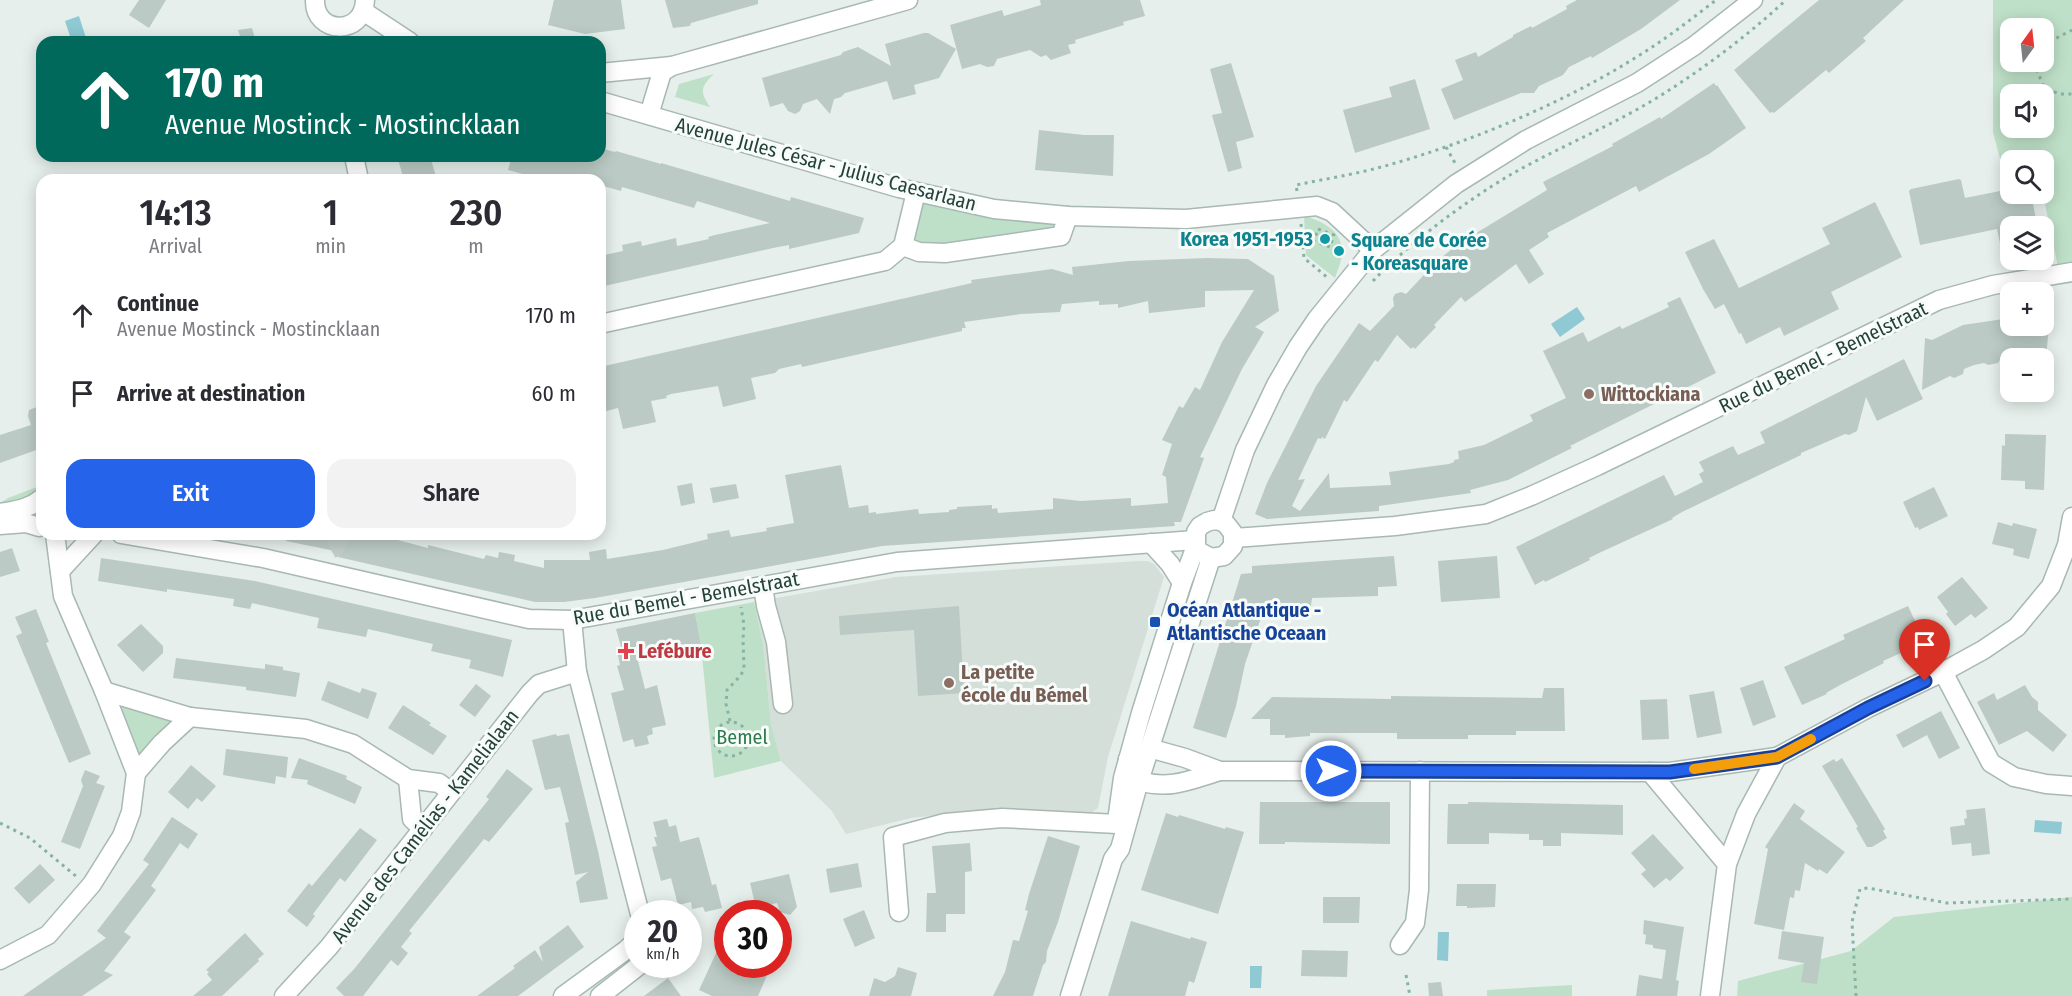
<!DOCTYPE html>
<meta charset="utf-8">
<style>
:root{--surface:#fff;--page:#f2f2f3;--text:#2b2b33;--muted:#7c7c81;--accent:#2563eb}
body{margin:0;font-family:"Fira Sans Condensed",sans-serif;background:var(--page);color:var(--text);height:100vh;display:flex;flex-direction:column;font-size:22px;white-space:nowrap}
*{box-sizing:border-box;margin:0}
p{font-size:20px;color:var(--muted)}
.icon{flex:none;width:33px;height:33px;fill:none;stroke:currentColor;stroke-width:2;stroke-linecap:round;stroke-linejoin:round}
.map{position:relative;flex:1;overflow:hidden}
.drawer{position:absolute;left:36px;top:174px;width:570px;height:366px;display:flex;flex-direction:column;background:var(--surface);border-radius:18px;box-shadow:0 3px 15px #0003}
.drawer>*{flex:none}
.guide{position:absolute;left:36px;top:36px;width:570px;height:126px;border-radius:18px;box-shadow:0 3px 15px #0003;background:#00695c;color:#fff;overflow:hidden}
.needle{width:39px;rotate:15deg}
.controls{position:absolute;left:2000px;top:18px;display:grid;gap:12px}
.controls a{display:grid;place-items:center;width:54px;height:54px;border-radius:12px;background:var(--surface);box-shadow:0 3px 15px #0003;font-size:30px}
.speed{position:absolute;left:624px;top:900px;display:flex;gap:12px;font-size:30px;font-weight:700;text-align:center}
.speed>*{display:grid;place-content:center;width:78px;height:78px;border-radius:50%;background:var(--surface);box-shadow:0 3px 15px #0003;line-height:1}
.speed small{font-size:15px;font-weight:400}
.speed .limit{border:9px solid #d22;background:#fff;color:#111}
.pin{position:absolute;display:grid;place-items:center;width:51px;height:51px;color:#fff;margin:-62px -26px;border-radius:50% 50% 50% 0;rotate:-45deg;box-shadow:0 0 6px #0007}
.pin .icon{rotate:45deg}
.me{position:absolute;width:66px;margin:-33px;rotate:90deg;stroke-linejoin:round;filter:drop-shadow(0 0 4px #0008)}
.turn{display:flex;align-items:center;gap:21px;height:126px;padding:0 30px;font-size:27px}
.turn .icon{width:78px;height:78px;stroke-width:2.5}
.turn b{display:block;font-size:42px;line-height:51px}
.eta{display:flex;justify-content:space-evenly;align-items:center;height:102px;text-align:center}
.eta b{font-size:36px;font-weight:600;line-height:42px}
.cta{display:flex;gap:12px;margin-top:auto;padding:12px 30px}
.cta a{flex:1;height:69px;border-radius:18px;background:var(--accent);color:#fff;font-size:24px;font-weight:600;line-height:69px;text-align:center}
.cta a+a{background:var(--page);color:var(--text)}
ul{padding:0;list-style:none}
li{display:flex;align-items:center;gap:18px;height:78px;padding:0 30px}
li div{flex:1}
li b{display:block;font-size:22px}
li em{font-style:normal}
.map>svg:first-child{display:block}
.built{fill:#d4dfda}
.green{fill:#bfe0c8;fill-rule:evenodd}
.water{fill:#8ec9d4}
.building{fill:#bbcac4}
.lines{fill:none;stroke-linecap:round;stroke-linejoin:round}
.minor-tunnel{stroke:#bfccc8;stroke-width:18;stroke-dasharray:18 9;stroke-linecap:butt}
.minor-casing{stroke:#a8b8b2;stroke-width:21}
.path{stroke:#86b3a5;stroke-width:3;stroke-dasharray:3 4.5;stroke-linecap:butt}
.minor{stroke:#fff;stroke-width:18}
.route-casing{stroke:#184099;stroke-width:15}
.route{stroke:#2563eb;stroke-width:10}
.slow{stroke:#f59e0b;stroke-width:10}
.culture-dot{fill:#0f9aa8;stroke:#f7fbf9;stroke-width:2}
.education-dot{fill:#8d6e63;stroke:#f7fbf9;stroke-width:2}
.transit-dot{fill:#1a4fb4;stroke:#f7fbf9;stroke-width:2}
.health-dot{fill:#e0444e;stroke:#f7fbf9;stroke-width:2}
.labels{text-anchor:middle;stroke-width:6;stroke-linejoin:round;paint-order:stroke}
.street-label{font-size:20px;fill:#24423a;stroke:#f7fbf9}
.culture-label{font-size:20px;font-weight:bold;fill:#0d838f;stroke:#f7fbf9;text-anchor:end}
.education-label{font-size:20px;font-weight:bold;fill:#785e54;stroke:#f7fbf9;text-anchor:start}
.transit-label{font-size:20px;font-weight:bold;fill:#164399;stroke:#f7fbf9;text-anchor:start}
.health-label{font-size:20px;font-weight:bold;fill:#be3a42;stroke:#f7fbf9;text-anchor:start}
.park-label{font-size:20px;fill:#2d7a4b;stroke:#f7fbf9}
</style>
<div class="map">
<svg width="2072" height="996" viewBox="0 0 2072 996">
<rect width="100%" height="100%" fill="#e6efeb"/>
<!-- built -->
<path class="built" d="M1138 561H1148L1154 564 1164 577 1108 757 1098 808 1092 812 958 813 911 818 846 834 831 810 781 761 771 724 763 643 754 602 896 577Z"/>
<!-- green -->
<g class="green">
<path d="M1993 0H2072V264L2058 267 2043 194V160H2010V176L2005 178 1993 132ZM2010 28H2043V62H2010ZM2010 94H2043V128H2010Z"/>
<path d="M714 74C700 87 700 92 710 107L675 97 679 84Z"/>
<path d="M920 203 1000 219 1058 224 1057 229 925 250 911 242Z"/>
<path d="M1304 216C1320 220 1341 230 1342 249 1343 259 1338 269 1335 278L1306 255Z"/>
<path d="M42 485V488L27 500 0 507V503L8 498Z"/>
<path d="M754 602 763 643 771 724 781 761 714 778 701 645 695 613Z"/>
<path d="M120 704 169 717 173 722 142 755 137 756 118 707Z"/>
<path d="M2072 897V996H1737L1738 981 1851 951 1894 917Z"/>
<path d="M1572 985V996H1487V990Z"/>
</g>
<!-- water -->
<g class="water">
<path d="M79 16 87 41 72 42 65 21Z"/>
<path d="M1577 307 1585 319 1560 337 1551 324Z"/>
<path d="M2035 820 2062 822 2061 834 2034 832Z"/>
<path d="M1438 932H1449L1448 961 1437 960Z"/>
<path d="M1250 966H1262L1261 988H1250Z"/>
</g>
<!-- building -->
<g class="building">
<path d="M139 0H166L149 28 129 15Z"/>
<path d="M554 0H621L625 29 585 34 548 25Z"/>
<path d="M665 0H758V4L691 23 690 26 673 28Z"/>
<path d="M1040 0H1140L1145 16 1123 22 1124 25 1075 40 1076 43 1068 45 1071 53 1051 60 1046 55 1041 57 1030 50 997 59 994 66 987 67 980 64 962 69 950 25 1002 10 1004 16 1041 5Z"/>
<path d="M1577 0H1680L1641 29 1592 58 1591 56 1569 67 1563 75 1539 86 1534 93H1521L1454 120 1441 89 1463 80 1455 60 1476 52 1478 57 1513 37V35L1531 26 1532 28 1567 9 1566 6Z"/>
<path d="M1819 0H1904L1863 38 1866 41 1829 73 1826 70 1774 113 1772 112 1770 113 1734 70Z"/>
<path d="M252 28 256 42H242L238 30Z"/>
<path d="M924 33H928L956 49 939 78 914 85 916 94 893 100 887 81 845 93 841 97 834 99 830 114 817 99 803 104 800 111 795 114 788 111 783 103 770 107 762 78 841 55 843 52 858 47 891 66 885 44Z"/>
<path d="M1231 63 1254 137 1236 142 1242 168 1228 172 1212 115 1222 113 1210 69Z"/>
<path d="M1415 79 1430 129 1355 153 1343 110 1392 97 1389 87Z"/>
<path d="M1714 83 1716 86 1717 85 1746 128 1709 154 1639 192 1636 186 1547 233 1549 237 1529 250 1544 274 1529 284 1516 264 1465 302 1461 297 1434 325 1436 327 1415 349 1413 347 1411 349 1397 335 1378 362 1375 360 1347 402 1344 400 1325 439 1322 437 1321 439 1318 438 1298 480 1305 479 1292 506 1300 511 1329 473 1330 488 1391 485 1389 472 1449 464 1454 462V460L1459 459 1458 451 1484 445 1533 421 1530 415 1566 398 1543 351 1583 332 1588 342 1620 326 1622 329 1669 307 1667 303 1680 297 1716 373 1570 446 1572 448 1508 480 1470 490 1471 493 1379 506V511L1267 519 1255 514 1267 483 1316 386 1359 323 1370 331 1394 306 1393 298 1395 294 1401 292 1406 294 1437 261 1472 233 1473 235 1547 190 1543 182 1613 146 1612 144 1660 117 1661 119Z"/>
<path d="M1039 130 1084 135H1114L1113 176 1035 170Z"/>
<path d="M600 148 615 152 616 151 661 164V163L790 201 791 197 864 218 859 233 789 249V245L773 248 600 287V256L623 251 622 245 641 241 642 246 676 238 677 246 709 239 708 237 715 235 770 223 697 201 694 208 622 187 621 191 600 185V180H545L508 170 512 156H600Z"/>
<path d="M397 156H430L437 180H404Z"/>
<path d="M1959 179 1961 180 1965 198 2010 189V194H2031L2037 224 2010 226V256L2003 257 1997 229 1920 245 1909 191 1911 189Z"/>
<path d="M1875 202 1902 257 1831 292 1839 309 1784 336 1780 327 1746 344 1741 333 1739 334 1724 304 1715 309 1703 289 1685 252 1714 239 1739 288 1830 244 1822 228Z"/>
<path d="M1207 258 1248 259 1274 276 1279 311 1255 327 1264 332 1242 369 1200 457 1204 458 1181 522H1174L1175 526 882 546 595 598 564 602H535L338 557 340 552 286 541 287 534H375L428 548V545L484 559 486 555 498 558 499 552 515 555 514 561 544 568V560H590L589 552 606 549 607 559 663 550 708 539 707 534 729 530 731 537 767 531 766 528 794 523 785 475 841 465 849 508 868 505 869 513 876 512V514L918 509 919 514 949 512V510L957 509V507L992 505V509L997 508 998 513 1053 509V498L1081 501 1131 498V506L1168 503 1166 477 1162 475 1172 444 1162 440 1179 406 1183 408 1195 387 1200 390 1222 342 1254 290 1205 291V307L1149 313 1148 301 1118 308V304L1099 305V301L1062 304 1060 312 1021 314 964 322 966 328H962V331L802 367 801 364 779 369 775 373 751 378 756 399 723 407 718 386 671 394 666 396 667 398 651 401 656 422 623 429 618 408 603 412 602 410H600V367L972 283 971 280 1052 269 1073 275 1072 267 1129 261Z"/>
<path d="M2010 318V326H2049L2046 358H2011L2000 360 1998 363 1988 365 1984 363 1974 365 1964 369 1963 374 1954 378 1950 376 1922 390 1925 338 1932 340 1963 325Z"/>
<path d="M1904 359 1923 399 1877 421 1866 397 1857 431 1849 435 1845 434 1801 453V455L1682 512 1672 518 1673 519 1599 553 1589 558 1590 560 1545 582 1544 580 1535 585 1516 547 1664 475 1675 496 1703 482 1699 474 1704 471 1699 462 1733 446 1738 455 1765 443 1760 432Z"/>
<path d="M42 405V450L39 449 0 463V435L31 425 28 416 29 410Z"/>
<path d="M2005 434 2046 435 2044 490 2025 489V481L2001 480 2002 445 2005 446Z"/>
<path d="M692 483 695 503 681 506 677 486Z"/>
<path d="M736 484 739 498 713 503 710 488Z"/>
<path d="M1934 487 1948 516 1919 530 1918 527 1915 528 1903 502Z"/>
<path d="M1998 522 2012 526 2013 523 2037 529 2029 559 2013 555 2014 549 1992 544Z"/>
<path d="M12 548 20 571 0 577V552Z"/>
<path d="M1394 556 1397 586 1378 587V596L1312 598 1311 606 1264 609 1245 664 1236 706 1226 738 1193 728 1241 574 1252 573V566Z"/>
<path d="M1497 556 1500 598 1441 602 1438 561Z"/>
<path d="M101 558 255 581 512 640 503 677 469 668 471 660 431 651 433 644 368 629 366 637 317 628 319 618 252 603 250 609 233 606 234 599 167 589V592L98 581Z"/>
<path d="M1962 577 1988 608 1975 618 1971 614 1955 626 1946 614 1948 612 1937 597Z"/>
<path d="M959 606 964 693 918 696 914 630 840 635 839 616Z"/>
<path d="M1908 606 1925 642 1883 661 1884 663 1840 685 1826 693 1827 694 1802 705 1784 667 1845 639 1843 635Z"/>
<path d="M36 609 49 642 46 643 91 754 69 763 16 636 22 633 15 617Z"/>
<path d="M695 613 701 645 693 646 694 652 638 661 645 689 657 685 666 725 652 728 653 734 647 736 649 744 635 747 633 739 623 742 611 693 624 690 617 666 620 665 617 651 622 650 616 629Z"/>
<path d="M141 624 163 646V653L143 672 117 645Z"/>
<path d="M176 658 265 669V664L283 667V670L300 673 296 697 246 690V687L173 678Z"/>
<path d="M1763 680 1776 717 1753 726 1740 688Z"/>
<path d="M328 681 360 693 362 688 377 693 368 719 321 700Z"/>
<path d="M476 684 491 696 475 717 459 705Z"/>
<path d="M2025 685 2032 697 2038 702V710L2067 735 2053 752 2027 731 1999 745 1977 702 1994 693 1997 700Z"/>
<path d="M1544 688H1564L1565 731H1516V735H1468V739H1397V733H1310V736L1285 738V735H1270V719H1251L1272 697 1391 699V696L1542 698Z"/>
<path d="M1714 691 1722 733 1697 738 1689 695Z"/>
<path d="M1667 699 1669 739 1642 740 1640 700Z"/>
<path d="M403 705 431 723 429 725 447 736 433 755 388 728Z"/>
<path d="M1941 711 1960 748 1939 759 1927 735 1903 748 1896 735Z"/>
<path d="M556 734 557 736 569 734 598 851 608 899 580 903 576 882 588 872 575 875 565 823 569 822 560 787 545 790 532 740Z"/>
<path d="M226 749 288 757 286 778 276 776 275 784 223 775Z"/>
<path d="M299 758 347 776 346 779 362 787 355 804 307 784 308 780 291 778Z"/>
<path d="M1842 758 1885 829 1883 831 1887 838 1872 847H1867L1856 828 1858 827 1822 766 1834 759 1836 762Z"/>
<path d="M191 765 216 786 202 802 197 798 188 809 168 792Z"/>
<path d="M507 769 533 789 489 842 484 839 409 931 412 933 401 947 408 953 398 966 391 960 363 996H344L336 988 355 968 489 799 486 797Z"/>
<path d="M85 770 100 776 96 783 105 786 80 849 61 842 83 786 81 780Z"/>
<path d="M1260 802H1390V844L1285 842V844H1259Z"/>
<path d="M1468 802 1623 805V835L1561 833V846H1543V840H1529V834L1489 833V844H1447L1448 804H1468Z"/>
<path d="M1794 803 1805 811 1800 819 1845 852 1827 874 1819 869 1818 871 1805 863 1800 891 1795 890 1794 898 1790 897 1784 930 1754 924 1768 849 1765 847Z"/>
<path d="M1985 808 1990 854 1972 856 1971 843 1952 845 1950 827 1965 825 1964 819 1967 818 1966 810Z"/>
<path d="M1166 813 1178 817 1179 815 1225 829 1226 827 1244 832 1218 914 1141 890Z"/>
<path d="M172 817 198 834 188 849 180 843 151 886 156 890 124 932 131 937 104 971 113 975 82 996H23L106 938 97 931 149 864 143 860Z"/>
<path d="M667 819 669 827 676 825 680 842 699 837 712 885 716 884 722 908 705 912 703 907 692 909 691 902 678 905 671 878 661 881 652 847 657 846 654 837H657L653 822Z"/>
<path d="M360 828 377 840 345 882 340 878 313 914 315 916 307 927 287 911 309 883 312 886Z"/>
<path d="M1653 834 1684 868 1670 881 1666 878 1654 888 1641 874 1646 870 1631 853Z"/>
<path d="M1048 836 1080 846 1058 922 1047 951 1046 962 1043 965 1033 996H993L1005 972 1013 940 1019 941 1028 911 1025 910 1029 894Z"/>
<path d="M970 843 972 871 965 872V914H946V932H926L927 893H936L932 846Z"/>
<path d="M858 863 862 887 830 893 826 869Z"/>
<path d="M40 864 55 880 29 904 14 888Z"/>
<path d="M789 874 797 907 790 915 780 912 777 903 756 908 750 883Z"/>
<path d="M1457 884H1496L1495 907 1467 908V906H1456Z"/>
<path d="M1323 897H1360L1359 923H1323Z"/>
<path d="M864 910 875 938 855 947 843 919Z"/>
<path d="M1644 920 1684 927 1676 980 1679 981 1677 996H1636L1639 975 1662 979 1666 950 1653 948V945L1645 944 1646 935 1643 934Z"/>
<path d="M1131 921 1190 939 1191 937 1207 942 1194 983 1189 981 1185 996H1108Z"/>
<path d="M568 925 584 947 518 996H477L515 968 513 966 535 950 543 962 539 947Z"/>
<path d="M1782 931 1824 937 1817 984 1801 982 1804 963 1778 959Z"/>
<path d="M245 933 264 954 258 959 259 961 222 996H193L212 980 207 974 209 972 206 970Z"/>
<path d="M1302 950 1348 951 1347 977 1301 976Z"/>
<path d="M717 951 728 953V964H772L758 996H712L699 990Z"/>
<path d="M898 967 917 973 911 996H869L874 978 885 982 895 976Z"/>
<path d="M668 978 681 996H644Z"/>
<path d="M1441 982 1443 996H1429L1428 983Z"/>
</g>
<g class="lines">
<!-- minor-tunnel -->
<path class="minor-tunnel" d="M331 550 336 547 340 534"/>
<!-- minor casing -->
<g class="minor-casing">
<g id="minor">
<path d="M315 0C314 35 364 36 365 0"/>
<path d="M363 11 410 42"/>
<path d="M600 73 672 66"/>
<path d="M600 101 899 188 994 209 1068 216 1186 219 1317 206 1332 212 1373 250"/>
<path d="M649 115 662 72 672 66 908 0"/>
<path d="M354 156 359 180"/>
<path d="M903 246 919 252 945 253 1061 236 1068 216"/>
<path d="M600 324 885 261 903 246 916 192"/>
<path d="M0 513C17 510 29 509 42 498"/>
<path d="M1221 521 1245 450 1276 385 1298 347 1317 319 1373 250 1456 184 1526 140 1637 83 1694 46 1753 0"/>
<path d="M0 525 26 523 39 527"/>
<path d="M121 534 263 558 529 619 572 620 897 562 1195 540"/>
<path d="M1234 538 1395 526 1486 514 1531 496 1597 466 1939 300 1993 285 2072 272"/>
<path d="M1151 543 1170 564 1182 583"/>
<path d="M60 571 94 534"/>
<path d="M763 586 766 606 776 642 783 704"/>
<path d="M572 620 577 672 640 914"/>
<path d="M1943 672 1991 763 2014 777 2046 784 2072 786"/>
<path d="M104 691 190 717 162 743 136 773"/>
<path d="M190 717 306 729 353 744 408 779 439 783 451 792"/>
<path d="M1149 748 1185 758 1220 771"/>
<path d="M1128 759 1139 781C1170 790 1190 780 1220 771L1670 772 1777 757"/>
<path d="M1650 772 1727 864"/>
<path d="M408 779 412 819 423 829"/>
<path d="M1117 821 1123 778 1141 713 1182 583 1196 546V532L1200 526 1207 522 1214 520 1221 521 1226 524 1233 533V546L1224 556 1211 558 1200 552"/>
<path d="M899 912 893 837 945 823 1002 818 1117 824"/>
<path d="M1400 945 1415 923 1419 890 1420 771"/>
<path d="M0 960 48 935 92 884 122 836 131 812 136 773 104 691 63 596 55 534"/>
<path d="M284 996 329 947 530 693 539 684 577 672"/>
<path d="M563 996 626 950 638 939"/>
<path d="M600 996 641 964"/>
<path d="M1070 996 1113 859 1120 849 1139 781 1211 558"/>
<path d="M1710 996 1727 864 1746 814 1777 757 1868 708 1943 672 1983 650 2017 627 2051 586 2067 545 2072 517"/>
</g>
</g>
<!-- path -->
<g class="path">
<path d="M2043 45 2072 30"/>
<path d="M2036 62 2037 71 2044 87 2059 94H2072"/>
<path d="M1446 147 1455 163"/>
<path d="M1297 191 1296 185C1325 179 1356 174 1385 166 1478 140 1581 96 1661 41 1680 28 1698 14 1716 0"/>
<path d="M1301 224 1304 258 1328 278"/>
<path d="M1318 229 1334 235 1330 247 1314 241Z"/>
<path d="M1373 281C1408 244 1466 201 1510 175 1557 148 1609 127 1655 99 1702 70 1746 37 1786 0"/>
<path d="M730 721 726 704 727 690 741 675 744 668 743 639 744 625 741 607"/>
<circle cx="731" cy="739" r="17"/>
<path d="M0 823 30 838 77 877"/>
<path d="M1406 975 1410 996"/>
<path d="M1856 996 1852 922 1860 889 1868 888 1947 903 2072 899"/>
</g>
<!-- minor -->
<use href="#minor" class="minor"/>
</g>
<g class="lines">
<!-- route casing -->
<g class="route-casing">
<path id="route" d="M1331 771 1670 772 1777 757 1868 708 1925 681"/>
</g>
<!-- route -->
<use href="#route" class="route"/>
<!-- slow -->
<path class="slow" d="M1694 769 1777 757 1811 739"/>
</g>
<!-- markers -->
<g class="culture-dot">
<circle cx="1325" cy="239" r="6"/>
<circle cx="1339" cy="251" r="6"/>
</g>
<g class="education-dot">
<circle cx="1589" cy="394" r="6"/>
<circle cx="949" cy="683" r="6"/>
</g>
<rect class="transit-dot" x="1149" y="616" width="12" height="12" rx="3"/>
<path class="health-dot" d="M623 642h6v6h6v6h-6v6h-6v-6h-6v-6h6z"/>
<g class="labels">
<!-- street labels -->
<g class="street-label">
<text transform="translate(826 164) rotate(15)" y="7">Avenue Jules César - Julius Caesarlaan</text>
<text transform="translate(1823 357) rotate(-26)" y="7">Rue du Bemel - Bemelstraat</text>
<text transform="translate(686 598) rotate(-10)" y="7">Rue du Bemel - Bemelstraat</text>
<text transform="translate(425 826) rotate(-52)" y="7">Avenue des Camélias - Kamelialaan</text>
</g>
<!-- culture labels -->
<g class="culture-label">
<text x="1313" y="246">Korea 1951-1953</text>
<text x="1351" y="247" text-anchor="start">Square de Corée<tspan x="1351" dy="23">- Koreasquare</tspan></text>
</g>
<!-- education labels -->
<g class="education-label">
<text x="1601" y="401">Wittockiana</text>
<text x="961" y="679">La petite<tspan x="961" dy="23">école du Bémel</tspan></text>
</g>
<!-- transit labels -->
<g class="transit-label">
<text x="1167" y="617">Océan Atlantique -<tspan x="1167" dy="23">Atlantische Oceaan</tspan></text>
</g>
<!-- health labels -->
<g class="health-label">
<text x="638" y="658">Lefébure</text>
</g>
<!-- park labels -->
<g class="park-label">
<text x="742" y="744">Bemel</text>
</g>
</g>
</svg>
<div class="controls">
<a><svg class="needle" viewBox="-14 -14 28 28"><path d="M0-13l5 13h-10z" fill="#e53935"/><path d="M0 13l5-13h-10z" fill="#7c7c81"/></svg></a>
<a><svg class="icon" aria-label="sound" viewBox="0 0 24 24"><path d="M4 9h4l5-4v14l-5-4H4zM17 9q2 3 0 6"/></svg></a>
<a><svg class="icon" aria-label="search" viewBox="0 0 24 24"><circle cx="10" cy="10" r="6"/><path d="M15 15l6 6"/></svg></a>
<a><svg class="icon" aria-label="layers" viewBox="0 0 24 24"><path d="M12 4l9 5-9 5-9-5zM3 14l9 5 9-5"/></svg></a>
<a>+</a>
<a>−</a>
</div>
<div class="speed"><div>20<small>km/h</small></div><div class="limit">30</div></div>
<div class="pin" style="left:1925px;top:681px;background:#d93025"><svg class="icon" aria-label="arrive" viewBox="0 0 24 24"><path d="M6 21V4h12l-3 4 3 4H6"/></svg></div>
<svg class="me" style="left:1331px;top:771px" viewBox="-20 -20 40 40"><circle r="17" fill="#2563eb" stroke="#fff" stroke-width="3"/><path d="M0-11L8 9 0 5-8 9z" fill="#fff"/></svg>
<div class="guide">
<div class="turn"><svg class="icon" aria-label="ahead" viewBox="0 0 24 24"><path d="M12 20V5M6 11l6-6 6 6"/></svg><div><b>170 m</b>Avenue Mostinck - Mostincklaan</div></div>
</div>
<section class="drawer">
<div class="eta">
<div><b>14:13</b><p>Arrival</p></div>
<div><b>1</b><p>min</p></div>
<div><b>230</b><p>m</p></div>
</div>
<ul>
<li><svg class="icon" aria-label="ahead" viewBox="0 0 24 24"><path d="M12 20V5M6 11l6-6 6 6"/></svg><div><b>Continue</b><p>Avenue Mostinck - Mostincklaan</p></div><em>170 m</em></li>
<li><svg class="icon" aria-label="arrive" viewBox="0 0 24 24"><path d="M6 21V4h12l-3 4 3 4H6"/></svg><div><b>Arrive at destination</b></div><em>60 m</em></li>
</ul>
<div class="cta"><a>Exit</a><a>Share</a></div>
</section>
</div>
